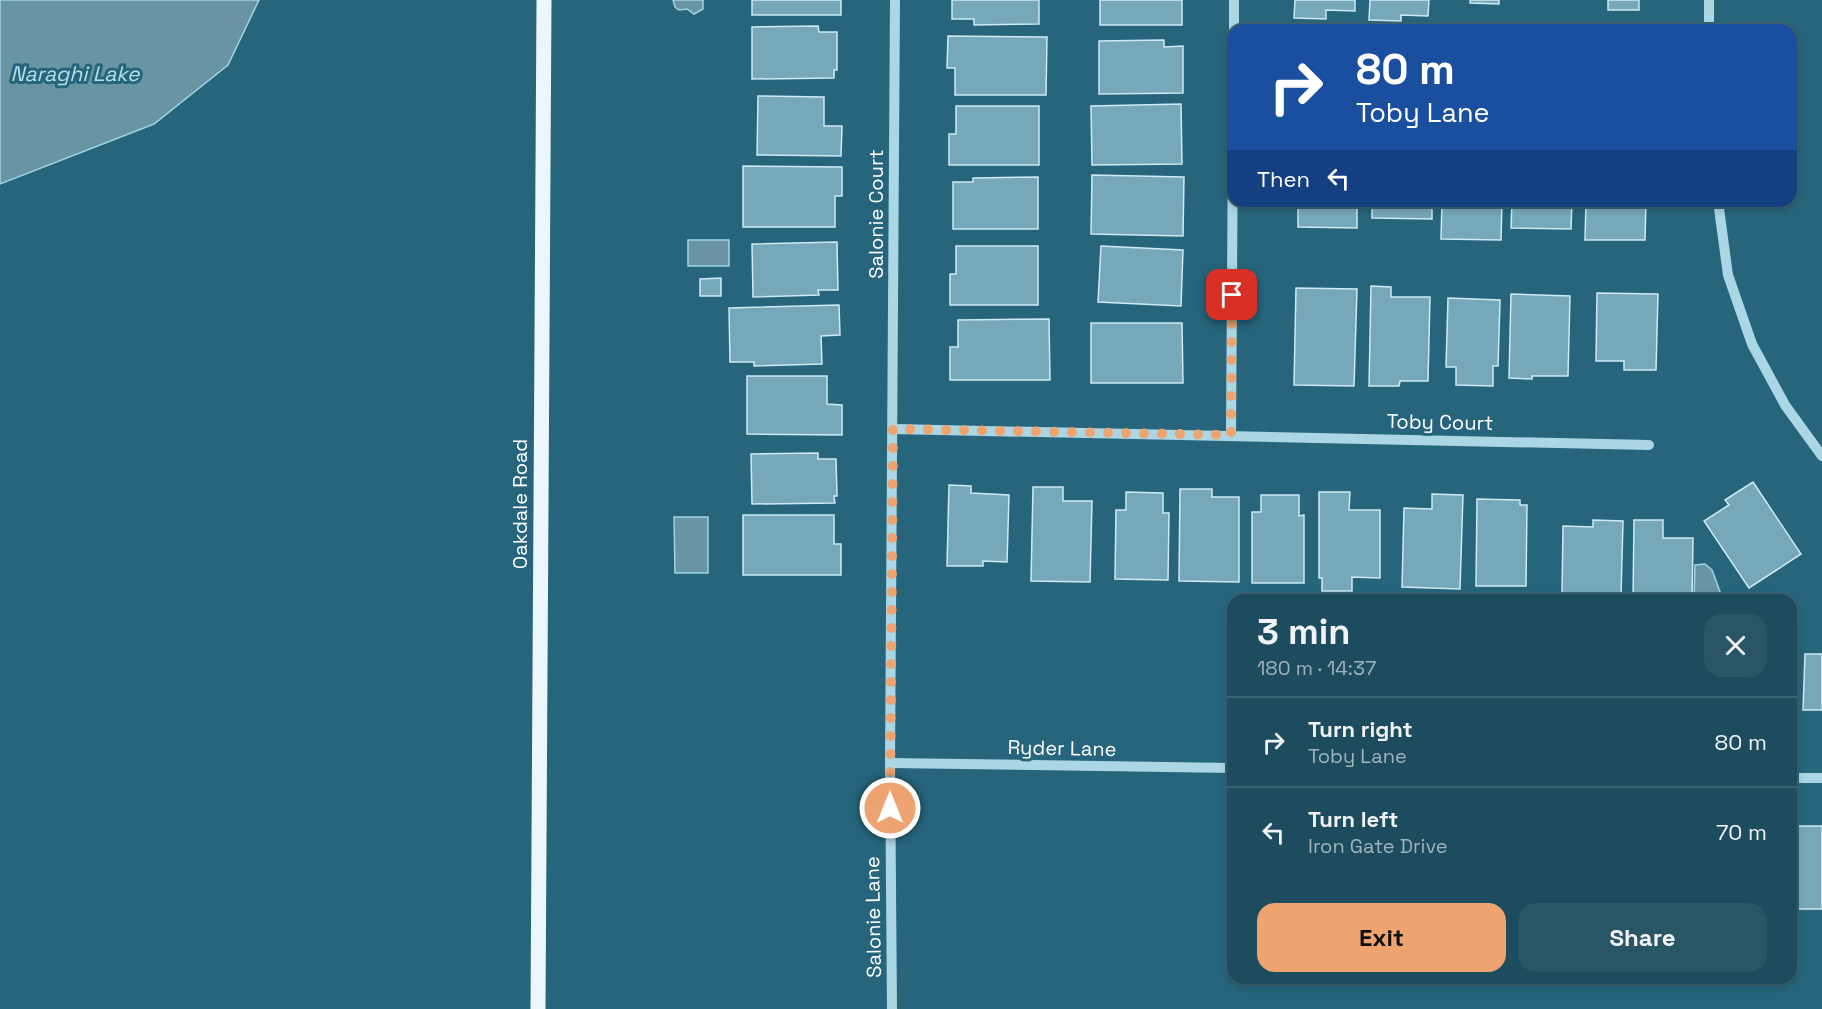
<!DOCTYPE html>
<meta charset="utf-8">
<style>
:root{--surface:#1c4c5d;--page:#295666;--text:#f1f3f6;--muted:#a0b4bc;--line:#3a6372;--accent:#eda470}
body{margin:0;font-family:"Space Grotesk",sans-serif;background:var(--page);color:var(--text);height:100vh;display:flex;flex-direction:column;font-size:22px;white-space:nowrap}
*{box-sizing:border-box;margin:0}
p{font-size:20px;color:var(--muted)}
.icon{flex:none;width:33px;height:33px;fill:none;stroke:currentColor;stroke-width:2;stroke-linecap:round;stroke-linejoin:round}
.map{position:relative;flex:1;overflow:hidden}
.side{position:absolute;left:1227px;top:594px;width:570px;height:390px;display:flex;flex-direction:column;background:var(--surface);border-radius:18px;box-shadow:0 3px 9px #0003,0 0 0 2px var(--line)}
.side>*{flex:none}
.banner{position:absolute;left:1227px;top:24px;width:570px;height:183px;border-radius:18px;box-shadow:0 3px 9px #0003,0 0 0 2px var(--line);background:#1a4fa0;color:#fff;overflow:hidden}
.pin{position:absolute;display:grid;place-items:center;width:51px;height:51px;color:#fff;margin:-26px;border-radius:12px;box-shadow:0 3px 9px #0006}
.me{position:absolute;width:66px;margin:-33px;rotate:0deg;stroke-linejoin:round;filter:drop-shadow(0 0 4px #0008)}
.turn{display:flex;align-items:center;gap:21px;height:126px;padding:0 30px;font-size:27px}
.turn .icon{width:78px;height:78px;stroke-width:2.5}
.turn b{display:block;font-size:42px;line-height:51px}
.then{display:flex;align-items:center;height:57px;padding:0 30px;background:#0003;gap:12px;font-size:22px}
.round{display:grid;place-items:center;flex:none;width:63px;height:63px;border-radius:18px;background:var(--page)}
.headline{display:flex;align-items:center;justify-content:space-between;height:102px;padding:0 30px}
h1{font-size:36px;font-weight:800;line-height:45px}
.button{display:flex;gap:12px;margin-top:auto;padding:12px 30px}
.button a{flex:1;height:69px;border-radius:18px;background:var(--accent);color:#111;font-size:24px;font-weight:800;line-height:69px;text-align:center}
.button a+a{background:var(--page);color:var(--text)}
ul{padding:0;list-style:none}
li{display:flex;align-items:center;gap:18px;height:90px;padding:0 30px;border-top:2px solid var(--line)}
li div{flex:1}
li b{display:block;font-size:22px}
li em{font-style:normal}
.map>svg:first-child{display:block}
.water{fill:#6894a4;stroke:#9fd4e5;stroke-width:1.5}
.building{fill:#77a8ba;stroke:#ceeaf4;stroke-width:1.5}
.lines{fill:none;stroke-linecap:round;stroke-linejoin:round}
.minor{stroke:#abd6e4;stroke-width:10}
.major{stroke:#ebf7fc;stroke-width:15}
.route{stroke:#eda470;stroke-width:10;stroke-dasharray:0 18}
.labels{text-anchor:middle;stroke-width:6;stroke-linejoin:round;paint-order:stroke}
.street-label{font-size:20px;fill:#fff;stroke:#26657c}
.water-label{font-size:21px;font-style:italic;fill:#b6dfec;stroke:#26657c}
</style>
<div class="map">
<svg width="1822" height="1009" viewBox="0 0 1822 1009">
<rect width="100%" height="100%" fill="#26657c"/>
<!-- water -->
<g class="water">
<path d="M0 0H259L228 65 154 124 0 184Z"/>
<path d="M673 0H703V9L694 14 687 9 679 10 675 7Z"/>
<rect x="688" y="240" width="41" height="26"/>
<path d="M674 517H708V573H675Z"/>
<path d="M1705 564 1712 570 1723 600H1694L1695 565Z"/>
</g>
<!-- building -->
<g class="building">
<rect x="752" y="0" width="89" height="15"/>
<path d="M952 0H1039V24L974 25V19H952Z"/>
<rect x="1100" y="0" width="82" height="25"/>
<path d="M1295 0H1355V11L1326 10V19L1294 18Z"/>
<path d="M1370 0H1429L1428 16 1401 15V21L1369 20Z"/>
<path d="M1470 0H1499V4L1470 3Z"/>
<rect x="1608" y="0" width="31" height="10"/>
<path d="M818 26 819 32H837V70H834V78L752 79V27Z"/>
<path d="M948 36 1047 37 1046 95H955V68H947Z"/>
<path d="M1164 40V47L1183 46V93L1099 94V41Z"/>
<path d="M758 96 824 97V126H842L841 156 757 155Z"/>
<path d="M1181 104 1182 164 1092 165 1091 106Z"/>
<path d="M956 106H1039V165H949V134H956Z"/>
<path d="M743 166 842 167V196H835V227H743Z"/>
<path d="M1092 175 1184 177 1183 236 1091 234Z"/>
<path d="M1038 177V229H953V182H973V178Z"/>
<path d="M1298 201H1357V228L1298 227Z"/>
<path d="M1372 201H1432V219L1372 218Z"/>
<path d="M1442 201H1502L1501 240 1441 239Z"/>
<path d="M1512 201H1572L1571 229 1511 228Z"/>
<path d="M1586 201H1646L1645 240H1585Z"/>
<path d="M837 242 838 290H818L819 295 753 297 752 244Z"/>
<path d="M956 246H1038V305H950V274H956Z"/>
<path d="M1101 246 1183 250 1181 306 1098 302Z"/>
<path d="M721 278V296H700V279Z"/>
<path d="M1371 286 1391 287V297H1430L1428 381H1400L1399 386H1369Z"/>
<path d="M1296 288 1357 289 1354 386 1294 385Z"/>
<path d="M1597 293 1658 294 1656 370H1624V361H1596Z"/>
<path d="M1511 294 1570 296 1568 376H1532V379L1509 378Z"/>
<path d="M1448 298 1500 300 1498 366H1493V386L1456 385V367H1446Z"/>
<path d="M839 305 840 335 821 336 822 364 754 366V362H730L729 308Z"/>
<path d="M1049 319 1050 380H950V347H958V320Z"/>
<path d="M1091 323H1182L1183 383H1091Z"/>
<path d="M747 376H827V404L842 405V435L747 434Z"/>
<path d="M818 453V459H836L837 496H834L835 503 752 504 751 454Z"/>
<path d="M1753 482 1801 554 1749 588 1704 521 1729 505 1725 500Z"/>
<path d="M949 485 971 486V493L1009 495 1007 562 983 561V566H947Z"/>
<path d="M1033 487H1063V501H1092L1090 582 1031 581Z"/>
<path d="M1180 489H1212V497H1239V582L1179 581Z"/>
<path d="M1126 492 1163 493V513H1169L1168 580 1115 579 1116 510H1126Z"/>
<path d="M1319 492H1350L1349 510H1380V578L1352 577V591H1322V578H1319Z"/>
<path d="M1432 494 1463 495 1460 589 1402 587 1404 508 1432 509Z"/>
<path d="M1261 495H1299V516L1304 515V583H1252V512H1261Z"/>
<path d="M1477 499 1520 500V505H1527L1526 586H1476Z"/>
<path d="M743 515H834V544H841V575H743Z"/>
<path d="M1593 520 1623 521 1621 596H1618V600H1599V595L1562 594 1563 526 1593 527Z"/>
<path d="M1634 520H1663V538H1693L1692 600H1633Z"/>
<path d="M1805 654H1822V710H1803Z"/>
<rect x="1791" y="826" width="31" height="83"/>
</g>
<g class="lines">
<!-- minor -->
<g class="minor">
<path d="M1709 0V30"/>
<path d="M1234 30V0"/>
<path d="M1718 201 1728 275 1752 344 1785 405 1822 456"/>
<path d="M893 429 1649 445"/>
<path d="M1231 435 1233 132"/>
<path d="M890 763 1233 768"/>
<path d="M1791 778H1822"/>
<path d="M892 1009 890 763 895 0"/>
</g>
<!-- major -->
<path class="major" d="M538 1009 544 0"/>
</g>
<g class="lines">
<!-- route -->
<path class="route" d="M890 808 893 429 1231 435 1232 295"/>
</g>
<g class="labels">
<!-- street labels -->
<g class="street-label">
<text transform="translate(876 214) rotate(-90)" y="7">Salonie Court</text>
<text transform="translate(1440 422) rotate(1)" y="7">Toby Court</text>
<text transform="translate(520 504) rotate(-90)" y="7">Oakdale Road</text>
<text transform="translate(1062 748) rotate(1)" y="7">Ryder Lane</text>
<text transform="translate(873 917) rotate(-91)" y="7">Salonie Lane</text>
</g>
<!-- water labels -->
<g class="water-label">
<text x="75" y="81">Naraghi Lake</text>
</g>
</g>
</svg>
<div class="pin" style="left:1232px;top:295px;background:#d93025"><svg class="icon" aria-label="arrive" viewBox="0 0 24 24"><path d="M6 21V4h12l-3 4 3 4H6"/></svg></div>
<svg class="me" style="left:890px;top:808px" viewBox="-20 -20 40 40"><circle r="17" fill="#eda470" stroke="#fff" stroke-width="3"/><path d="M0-11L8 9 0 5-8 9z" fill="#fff"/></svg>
<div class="banner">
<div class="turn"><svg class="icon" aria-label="right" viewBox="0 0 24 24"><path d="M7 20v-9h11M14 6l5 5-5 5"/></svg><div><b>80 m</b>Toby Lane</div></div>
<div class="then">Then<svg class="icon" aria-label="left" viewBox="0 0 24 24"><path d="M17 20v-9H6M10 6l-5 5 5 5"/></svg></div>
</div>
<section class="side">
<div class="headline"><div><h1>3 min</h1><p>180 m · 14:37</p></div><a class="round"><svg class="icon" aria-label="close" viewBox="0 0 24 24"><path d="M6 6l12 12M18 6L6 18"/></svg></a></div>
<ul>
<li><svg class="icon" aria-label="right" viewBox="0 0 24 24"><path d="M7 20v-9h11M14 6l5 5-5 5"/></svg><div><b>Turn right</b><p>Toby Lane</p></div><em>80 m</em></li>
<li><svg class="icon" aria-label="left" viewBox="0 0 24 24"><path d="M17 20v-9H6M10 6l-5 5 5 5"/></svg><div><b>Turn left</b><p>Iron Gate Drive</p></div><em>70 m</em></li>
</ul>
<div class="button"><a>Exit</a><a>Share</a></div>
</section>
</div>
